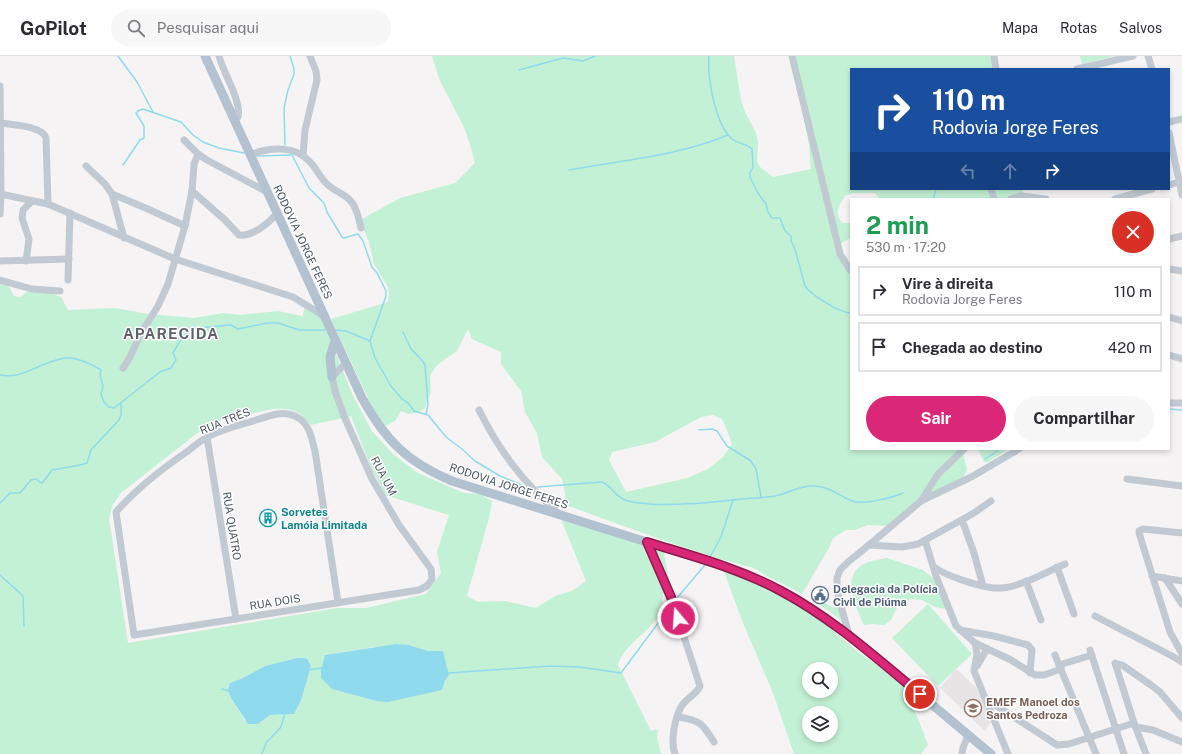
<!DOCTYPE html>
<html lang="pt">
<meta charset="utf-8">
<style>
:root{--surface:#fff;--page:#f7f7f7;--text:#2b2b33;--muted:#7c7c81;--line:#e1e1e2;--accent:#db2777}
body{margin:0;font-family:"Public Sans",sans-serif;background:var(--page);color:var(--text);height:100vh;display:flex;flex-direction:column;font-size:15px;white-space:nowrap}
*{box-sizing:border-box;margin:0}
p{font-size:13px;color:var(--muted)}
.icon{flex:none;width:22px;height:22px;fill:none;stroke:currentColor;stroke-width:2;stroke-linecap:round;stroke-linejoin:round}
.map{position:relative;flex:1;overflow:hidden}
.details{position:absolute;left:850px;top:142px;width:320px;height:252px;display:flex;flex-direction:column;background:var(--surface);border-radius:0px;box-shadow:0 2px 6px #0003}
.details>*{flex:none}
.banner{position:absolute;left:850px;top:12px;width:320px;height:122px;border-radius:0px;box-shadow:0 2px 6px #0003;background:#1a4fa0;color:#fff;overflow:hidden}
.controls{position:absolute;left:802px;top:606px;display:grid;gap:8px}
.controls a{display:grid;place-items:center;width:36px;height:36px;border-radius:50%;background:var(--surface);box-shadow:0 2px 6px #0003;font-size:20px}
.pin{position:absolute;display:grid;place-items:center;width:34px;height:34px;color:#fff;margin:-17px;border:2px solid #fff;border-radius:50%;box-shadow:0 1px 4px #0007}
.me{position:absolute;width:44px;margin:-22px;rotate:342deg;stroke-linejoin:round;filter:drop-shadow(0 0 3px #0008)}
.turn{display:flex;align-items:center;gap:14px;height:84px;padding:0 16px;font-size:18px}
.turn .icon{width:52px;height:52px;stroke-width:2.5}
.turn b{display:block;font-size:28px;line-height:34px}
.lanes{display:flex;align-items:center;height:38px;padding:0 16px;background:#0003;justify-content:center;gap:20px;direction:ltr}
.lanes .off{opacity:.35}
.round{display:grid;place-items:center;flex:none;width:42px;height:42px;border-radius:21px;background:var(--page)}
.headline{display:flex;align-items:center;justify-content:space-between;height:68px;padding:0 16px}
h1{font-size:24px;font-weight:700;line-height:30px;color:#1e9e55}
.cta{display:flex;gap:8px;margin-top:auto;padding:8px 16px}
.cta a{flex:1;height:46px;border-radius:24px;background:var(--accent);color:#fff;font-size:16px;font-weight:700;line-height:46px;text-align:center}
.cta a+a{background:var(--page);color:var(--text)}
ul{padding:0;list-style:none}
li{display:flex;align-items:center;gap:12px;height:50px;margin:0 8px 6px;padding:0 8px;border:2px solid var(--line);border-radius:0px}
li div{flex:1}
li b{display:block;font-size:15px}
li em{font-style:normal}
header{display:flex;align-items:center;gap:24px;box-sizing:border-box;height:56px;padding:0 20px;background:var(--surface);border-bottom:1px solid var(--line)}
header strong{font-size:19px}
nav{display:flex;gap:22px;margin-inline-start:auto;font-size:14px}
.search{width:280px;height:36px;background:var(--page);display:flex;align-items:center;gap:10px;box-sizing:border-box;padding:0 14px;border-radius:22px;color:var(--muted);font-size:15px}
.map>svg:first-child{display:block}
.education{fill:#e6e4e5}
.green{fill:#c3f1d5;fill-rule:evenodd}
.water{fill:#90daee}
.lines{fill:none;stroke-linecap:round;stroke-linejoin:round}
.stream{stroke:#90daee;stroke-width:1.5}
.minor{stroke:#c1cad2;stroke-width:7}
.major{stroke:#b3c2d1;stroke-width:9}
.route-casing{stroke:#8e194d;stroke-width:10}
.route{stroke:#db2777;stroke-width:7}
.labels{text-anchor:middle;stroke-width:3;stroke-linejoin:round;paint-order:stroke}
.street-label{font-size:11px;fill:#4a5661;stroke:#fff}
.culture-label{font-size:11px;font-weight:bold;fill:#0d838f;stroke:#fff;text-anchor:start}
.service-label{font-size:11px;font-weight:bold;fill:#4e5e75;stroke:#fff;text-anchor:start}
.education-label{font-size:11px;font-weight:bold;fill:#785e54;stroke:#fff;text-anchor:start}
.district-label{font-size:15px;font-weight:bold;letter-spacing:1px;fill:#5f6368;stroke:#fff}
</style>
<header>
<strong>GoPilot</strong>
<div class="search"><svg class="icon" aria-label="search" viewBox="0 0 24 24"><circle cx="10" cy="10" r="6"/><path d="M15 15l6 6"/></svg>Pesquisar aqui</div>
<nav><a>Mapa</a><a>Rotas</a><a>Salvos</a></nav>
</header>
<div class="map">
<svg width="1182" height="698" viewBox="0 0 1182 698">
<rect width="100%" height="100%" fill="#f5f3f3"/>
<!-- education -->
<path class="education" d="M956 613 974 629 980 638 991 666 985 675 940 632Z"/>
<!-- green -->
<g class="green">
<path d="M432 0H734L741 44 745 56 756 77 758 86 757 105 760 111 773 121 811 113 809 88 795 15 794 0H996L998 13H851V133H1022L1024 139 1009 143H880L875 137H854L846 139C839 149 833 158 843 167H851V182L836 190 851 217V393H962L967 414 963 421 887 470 868 469 855 474H846L833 482 829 492 802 538 767 520 754 512 720 503 662 484 563 448 565 447V437L562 423 542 401 537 377 525 356 521 335 501 308V296L472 283 468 273 457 295 437 309 430 319 431 336 425 352 417 357 408 358 401 355 395 365 385 370 375 357 331 263 388 246 389 237 388 231 374 208 369 186 360 164 400 142 455 127 475 107 471 92 464 71 440 25ZM713 359 722 363 728 377 732 388 723 401 708 413 687 422 626 436 609 404 612 396 655 386 701 361Z"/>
<path d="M1080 0H1115L1082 8Z"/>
<path d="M0 226 8 229 14 240 20 241 30 234 46 235 61 241 68 254 115 252 149 258 194 262 223 257 240 259 278 255 303 260 305 247 317 252 353 340 372 375 393 398 418 417 464 437 480 438 492 445 489 462 467 540 478 546 505 545 536 552 555 540 572 535 586 525 561 463 663 493 669 524C665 531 663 537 662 545 662 548 663 551 662 554 652 576 624 587 618 609L651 675 658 673 657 682 661 698H0ZM272 353C292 352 298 354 311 369L351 360 372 414 385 439 449 459 437 496 441 517 426 538 366 552H337L128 587 109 462 113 448 121 437 196 378 219 365ZM409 589 428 595H443L449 619 443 630 376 645 332 633 325 599 374 591ZM246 621 292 658 270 659 258 668 245 665 231 642 228 634 230 627Z"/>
<path d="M978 393H1009L988 406H984Z"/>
<path d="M887 502 923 514 937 525 947 537 951 554 935 551 922 544 910 543 898 550 891 564 884 569 873 568 864 569C856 549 838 518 868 506 874 504 881 503 887 502Z"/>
<path d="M723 513 765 531 803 552 827 569 858 596 892 619 915 639 909 643 919 665 928 689 921 698H794L773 637 743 567ZM809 613H831V635H809ZM809 657H831V679H809Z"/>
<path d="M816 536 818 538 816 541 833 552 836 548 838 549 841 564 812 543Z"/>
<path d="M928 548 972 598 938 630 892 582Z"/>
</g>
<!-- water -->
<g class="water">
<path d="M396 588 409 589 428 595H443L449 619 445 625 442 634 388 646 376 645 332 633 321 622V614L325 599Z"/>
<path d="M297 602H304L307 603 311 610 301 644 294 658 270 659 258 668H248L231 642 228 634 230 627 243 622 265 610Z"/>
</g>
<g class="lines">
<!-- stream -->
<g class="stream">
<path d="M118 0 137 26 153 56"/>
<path d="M709 0C707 21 715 67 731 82 737 88 746 87 752 93L753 111 750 117V121L758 137 766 148 768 156 772 162H780L785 175 791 180V185L795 193 805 230C811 239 840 257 851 257"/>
<path d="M519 14 563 2 583 5 595 0"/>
<path d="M285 89 284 52 288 34 294 18V13L290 0"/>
<path d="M257 100 292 99 309 132 324 147 327 156 342 181 344 182 358 178 363 185 372 211 377 217 386 235V240L370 285 375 302 391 330 402 343 408 347 414 355 428 359 446 381 462 393 475 405 500 420 520 428 526 433"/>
<path d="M123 109 140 84 144 82V70L136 57 138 55 143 53 181 66 193 79 203 86 219 92 244 97"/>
<path d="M569 114C622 104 678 100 728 79"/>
<path d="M933 143 936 133"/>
<path d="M335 274 346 275 370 285"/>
<path d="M403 276 411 293 422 304 425 309 428 348 426 358"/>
<path d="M0 319C24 324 42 304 66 302 77 301 91 308 101 314L100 320 103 330 101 338 104 346 109 351 114 352 160 316 171 312 176 304 173 297C177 291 181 281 187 277 198 269 215 272 227 269H231L238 273 267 267H278L299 274H325"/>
<path d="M1169 353 1182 354"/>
<path d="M699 374 712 373 717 375 727 390 751 405 756 413 761 441"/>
<path d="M985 403 1000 393"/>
<path d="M537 431 602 426C611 429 615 441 625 444 632 447 641 447 649 448 680 450 711 446 743 443 754 442 767 442 779 439 791 436 801 429 814 430 829 430 839 440 852 445 864 449 891 442 903 437"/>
<path d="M0 447 10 437H20L31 424 36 423 41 427 43 426 52 414 80 409 87 407 91 394 119 364 121 359V348"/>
<path d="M710 501 721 481 733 444"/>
<path d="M0 519 23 540 24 570"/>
<path d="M676 543 705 509"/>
<path d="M308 614 322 612"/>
<path d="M448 617 550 610 580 611 621 617 670 551"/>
<path d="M222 633 229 635"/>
<path d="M262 698 266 687 281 671 285 657"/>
</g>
<!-- minor -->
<g class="minor">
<path d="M219 0C223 17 242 45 238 61L234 64"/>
<path d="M792 0 840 198 851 215"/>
<path d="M994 0 996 13"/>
<path d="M1148 0 1152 13"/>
<path d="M1077 13 1133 0"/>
<path d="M0 30 1 138 0 158"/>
<path d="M1169 66 1182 63"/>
<path d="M1 67C13 69 42 70 46 82L48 148"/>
<path d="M1169 77 1182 139"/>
<path d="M184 84 198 98 207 104 267 136"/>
<path d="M250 99C269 91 295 89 310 106 317 113 320 122 327 128 332 133 339 136 345 140 356 147 358 160 361 172"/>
<path d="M303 100 305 74 317 24 316 15 310 0"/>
<path d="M86 110 105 128 112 138 148 153 185 170"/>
<path d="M1169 129 1179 126"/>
<path d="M991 133 994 143"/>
<path d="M192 135 225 164 239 179C252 181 269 167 277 157"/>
<path d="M0 138 48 148 175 203 293 241 324 260"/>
<path d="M112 138 124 182"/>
<path d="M1011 143 1022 140 1046 143"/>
<path d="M1115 143 1152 133"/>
<path d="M1169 183 1182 180"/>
<path d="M0 205 69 203"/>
<path d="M26 205 29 183 22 162 23 154 32 145"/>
<path d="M1169 213 1182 215"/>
<path d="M0 224 32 233 60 235"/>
<path d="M68 224 70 157"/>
<path d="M1169 261 1182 265"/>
<path d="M1169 299 1182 303"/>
<path d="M123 312 129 303 141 277 158 250 168 228 185 170 192 135 194 108 198 98"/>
<path d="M1169 347H1182"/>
<path d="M479 354C500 396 523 426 558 457"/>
<path d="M207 381 236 563"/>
<path d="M1127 423 1182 430"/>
<path d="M921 445 973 420 1019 393"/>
<path d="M962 464 974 497 983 530"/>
<path d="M1182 477 1143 473 1139 475V477L1170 576 1182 598"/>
<path d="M925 484 936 520 956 570 975 587 977 598 974 615 1008 698"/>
<path d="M647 486 671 541 700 630C696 639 688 641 683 648 675 659 670 685 675 698"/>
<path d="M869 489 902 491 918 488 974 457 991 445"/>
<path d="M934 511C945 519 956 522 968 526 979 529 990 533 1001 532 1021 531 1046 516 1065 508"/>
<path d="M1057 511 1074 558"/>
<path d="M1152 520 1182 525"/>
<path d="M1165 522 1182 548"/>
<path d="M1026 525 1041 564"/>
<path d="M338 546 315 395C312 384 310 370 300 363 286 353 271 359 256 364 240 369 222 373 207 381 200 385 192 392 185 397 159 415 137 432 116 456L134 579 419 534 427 530 432 523 431 513 399 469 372 423 344 360 335 335 332 321 346 307"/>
<path d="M1095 560 1172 600 1182 606"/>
<path d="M960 574 994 580 1028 589 1032 594 1030 617"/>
<path d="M849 579 839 543 837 533V522L840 514 848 506 869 489 921 445 938 418 964 393"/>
<path d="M975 587 1011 604 1035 619H1044L1061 613"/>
<path d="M1090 594 1124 698"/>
<path d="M1055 599 1096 698"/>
<path d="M1059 609 1092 599"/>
<path d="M977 610 987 593"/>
<path d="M986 643 1057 689 1069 688 1134 667"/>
<path d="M678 661C700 664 703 668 714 686"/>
<path d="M1136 671 1153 674 1182 686"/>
<path d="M962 698 963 692 968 679"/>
<path d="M1146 698 1134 667 1115 607 1122 609 1151 629 1160 636 1182 662"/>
</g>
<!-- major -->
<g class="major">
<path d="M205 0 362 342C386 385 407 406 452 425L717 508 762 526 780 534 797 544 849 579 991 698"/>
<path d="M332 321 330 301 335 285"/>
</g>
</g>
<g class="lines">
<!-- route casing -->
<g class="route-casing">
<path id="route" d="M678 562 671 541 647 486C692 500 739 512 781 535 832 562 875 601 920 638"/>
</g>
<!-- route -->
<use href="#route" class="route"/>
</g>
<!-- icons -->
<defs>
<g id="building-ring" transform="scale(0.9)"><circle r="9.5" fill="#fff" stroke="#0f9aa8" stroke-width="1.5"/><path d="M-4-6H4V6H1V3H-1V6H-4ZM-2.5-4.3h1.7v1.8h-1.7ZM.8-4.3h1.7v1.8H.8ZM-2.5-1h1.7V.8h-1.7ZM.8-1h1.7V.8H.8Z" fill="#0f9aa8"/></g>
<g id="civic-ring" transform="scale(0.9)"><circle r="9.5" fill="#fff" stroke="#5c6f8a" stroke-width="1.5"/><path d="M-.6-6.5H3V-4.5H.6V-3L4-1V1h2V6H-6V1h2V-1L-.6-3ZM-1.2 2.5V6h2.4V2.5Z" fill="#5c6f8a"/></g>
<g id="school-ring" transform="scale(0.9)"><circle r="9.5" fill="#fff" stroke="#8d6e63" stroke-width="1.5"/><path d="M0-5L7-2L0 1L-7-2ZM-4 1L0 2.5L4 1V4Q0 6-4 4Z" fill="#8d6e63"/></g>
</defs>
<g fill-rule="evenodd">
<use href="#building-ring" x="268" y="462"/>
<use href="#civic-ring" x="820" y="539"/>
<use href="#school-ring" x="973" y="652"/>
</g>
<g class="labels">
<!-- street labels -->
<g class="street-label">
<text transform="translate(303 186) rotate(65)" y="4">RODOVIA JORGE FERES</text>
<text transform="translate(225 365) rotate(-22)" y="4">RUA TRÊS</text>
<text transform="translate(384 420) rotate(62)" y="4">RUA UM</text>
<text transform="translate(509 430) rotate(18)" y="4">RODOVIA JORGE FERES</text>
<text transform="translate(232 470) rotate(81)" y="4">RUA QUATRO</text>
<text transform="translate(275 546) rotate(-9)" y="4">RUA DOIS</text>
</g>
<!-- culture labels -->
<g class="culture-label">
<text x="281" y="460">Sorvetes<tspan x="281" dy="13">Lamóia Limitada</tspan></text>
</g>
<!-- service labels -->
<g class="service-label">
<text x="833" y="537">Delegacia da Polícia<tspan x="833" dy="13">Civil de Piúma</tspan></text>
</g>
<!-- education labels -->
<g class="education-label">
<text x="986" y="650">EMEF Manoel dos<tspan x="986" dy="13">Santos Pedroza</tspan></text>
</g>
<!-- district labels -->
<g class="district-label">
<text x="171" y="283">APARECIDA</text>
</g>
</g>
</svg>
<div class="controls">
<a><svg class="icon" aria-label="search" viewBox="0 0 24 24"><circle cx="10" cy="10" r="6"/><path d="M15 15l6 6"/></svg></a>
<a><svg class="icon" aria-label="layers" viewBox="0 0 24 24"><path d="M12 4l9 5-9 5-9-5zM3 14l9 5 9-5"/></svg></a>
</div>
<div class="pin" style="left:920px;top:638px;background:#d93025"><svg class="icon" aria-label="arrive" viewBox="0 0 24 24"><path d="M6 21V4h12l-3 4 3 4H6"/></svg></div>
<svg class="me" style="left:678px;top:562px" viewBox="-20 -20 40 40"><circle r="17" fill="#db2777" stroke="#fff" stroke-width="3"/><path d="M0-11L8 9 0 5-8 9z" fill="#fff"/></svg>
<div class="banner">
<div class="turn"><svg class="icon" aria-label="right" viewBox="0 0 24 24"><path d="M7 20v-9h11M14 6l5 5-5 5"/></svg><div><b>110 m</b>Rodovia Jorge Feres</div></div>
<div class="lanes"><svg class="icon off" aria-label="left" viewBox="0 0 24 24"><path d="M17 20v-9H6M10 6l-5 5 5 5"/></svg><svg class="icon off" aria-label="ahead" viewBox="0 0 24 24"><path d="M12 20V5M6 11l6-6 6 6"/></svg><svg class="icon" aria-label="right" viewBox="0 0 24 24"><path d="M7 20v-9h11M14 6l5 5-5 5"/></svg></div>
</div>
<section class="details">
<div class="headline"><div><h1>2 min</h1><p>530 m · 17:20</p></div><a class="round" style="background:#d93025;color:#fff"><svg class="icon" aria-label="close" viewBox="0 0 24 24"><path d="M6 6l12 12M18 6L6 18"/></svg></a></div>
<ul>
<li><svg class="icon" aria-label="right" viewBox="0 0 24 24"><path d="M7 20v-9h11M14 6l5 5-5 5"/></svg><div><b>Vire à direita</b><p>Rodovia Jorge Feres</p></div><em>110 m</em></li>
<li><svg class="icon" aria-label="arrive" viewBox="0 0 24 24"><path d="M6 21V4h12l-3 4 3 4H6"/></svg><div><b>Chegada ao destino</b></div><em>420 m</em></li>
</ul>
<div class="cta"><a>Sair</a><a>Compartilhar</a></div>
</section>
</div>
